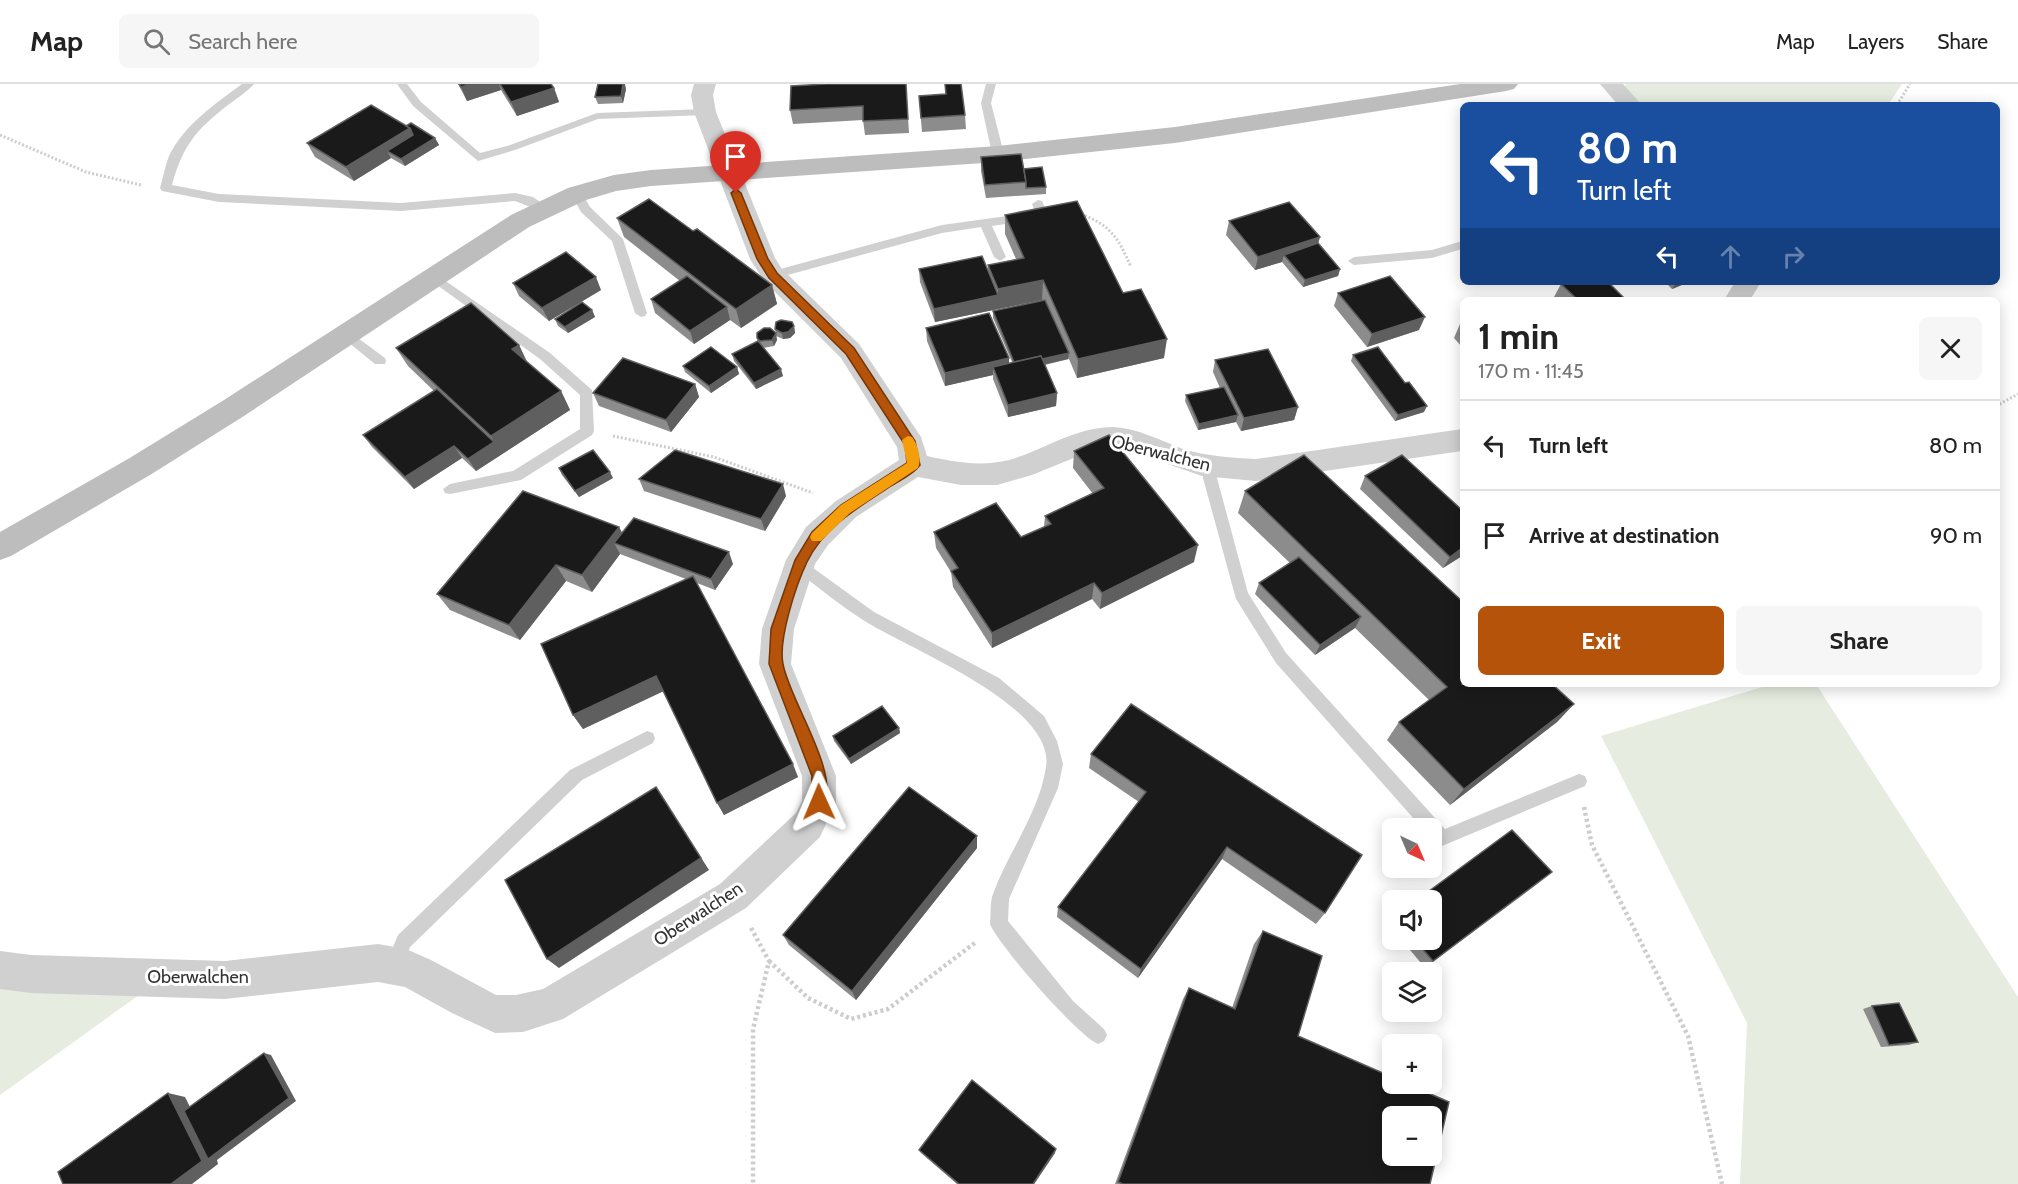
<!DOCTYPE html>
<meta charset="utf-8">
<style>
:root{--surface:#fff;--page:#f6f6f6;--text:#222;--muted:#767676;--line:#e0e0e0;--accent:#b45309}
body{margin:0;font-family:Cabin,sans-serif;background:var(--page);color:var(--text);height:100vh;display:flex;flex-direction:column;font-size:22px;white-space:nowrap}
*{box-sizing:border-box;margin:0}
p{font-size:20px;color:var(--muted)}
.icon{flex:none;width:33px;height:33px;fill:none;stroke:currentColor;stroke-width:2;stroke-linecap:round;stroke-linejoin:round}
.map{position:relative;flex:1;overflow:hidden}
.details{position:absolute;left:1460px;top:213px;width:540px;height:390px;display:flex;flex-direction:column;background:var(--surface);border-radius:9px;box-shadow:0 3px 15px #0003}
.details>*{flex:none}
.hud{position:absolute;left:1460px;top:18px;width:540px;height:183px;border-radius:9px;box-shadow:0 3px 15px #0003;background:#1a4fa0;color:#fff;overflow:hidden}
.needle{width:39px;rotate:136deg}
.buttons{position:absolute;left:1382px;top:734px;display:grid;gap:12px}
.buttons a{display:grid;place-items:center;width:60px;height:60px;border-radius:9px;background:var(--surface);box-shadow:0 3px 15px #0003;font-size:30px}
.pin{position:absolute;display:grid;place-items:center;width:51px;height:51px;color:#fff;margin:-62px -26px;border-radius:50% 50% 50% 0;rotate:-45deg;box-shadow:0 0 6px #0007}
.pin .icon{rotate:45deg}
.me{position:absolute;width:66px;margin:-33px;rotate:359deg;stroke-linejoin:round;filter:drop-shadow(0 0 4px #0008)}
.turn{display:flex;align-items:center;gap:21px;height:126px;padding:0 18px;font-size:27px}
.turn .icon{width:78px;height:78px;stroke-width:2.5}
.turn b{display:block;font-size:42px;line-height:51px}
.lanes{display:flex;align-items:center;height:57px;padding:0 18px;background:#0003;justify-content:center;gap:30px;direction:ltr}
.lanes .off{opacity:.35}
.round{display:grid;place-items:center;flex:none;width:63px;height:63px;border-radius:9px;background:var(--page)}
.head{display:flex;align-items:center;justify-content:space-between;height:102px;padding:0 18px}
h1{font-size:36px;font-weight:800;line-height:45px}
.action{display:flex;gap:12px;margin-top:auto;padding:12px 18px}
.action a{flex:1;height:69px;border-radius:9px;background:var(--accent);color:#fff;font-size:24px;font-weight:800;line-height:69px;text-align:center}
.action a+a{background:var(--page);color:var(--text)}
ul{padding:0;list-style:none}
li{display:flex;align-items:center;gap:18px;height:90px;padding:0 18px;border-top:2px solid var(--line)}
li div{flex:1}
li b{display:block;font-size:22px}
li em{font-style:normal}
header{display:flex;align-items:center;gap:36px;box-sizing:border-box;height:84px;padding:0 30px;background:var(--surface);border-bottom:2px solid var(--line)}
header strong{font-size:28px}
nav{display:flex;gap:33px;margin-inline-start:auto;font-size:21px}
.search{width:420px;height:54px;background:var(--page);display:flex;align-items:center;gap:15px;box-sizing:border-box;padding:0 21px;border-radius:9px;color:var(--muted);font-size:22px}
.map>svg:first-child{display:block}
.green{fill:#e6ecdf}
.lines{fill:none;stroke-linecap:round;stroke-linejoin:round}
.path-far1{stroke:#cdcdcd;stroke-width:3;stroke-dasharray:2 2;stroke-linecap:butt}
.path{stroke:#cdcdcd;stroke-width:4.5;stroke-dasharray:3 3;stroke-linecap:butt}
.lane{fill:#d0d0d0;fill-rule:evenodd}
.street{fill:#d0d0d0;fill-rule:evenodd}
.secondary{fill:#bdbdbd;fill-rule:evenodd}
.wall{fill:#8c8c8c}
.shaded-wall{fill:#5f5f5f}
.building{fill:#1a1a1a;stroke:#5f5f5f;stroke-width:1.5;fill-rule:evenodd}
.route{fill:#b45309;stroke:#753606;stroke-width:1.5}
.slow{fill:#f59e0b}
.labels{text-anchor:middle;stroke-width:6;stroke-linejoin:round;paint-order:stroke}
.street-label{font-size:18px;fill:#333;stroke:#fff}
</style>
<header>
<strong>Map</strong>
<div class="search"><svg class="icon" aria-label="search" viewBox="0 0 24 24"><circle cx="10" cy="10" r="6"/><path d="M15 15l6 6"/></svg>Search here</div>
<nav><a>Map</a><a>Layers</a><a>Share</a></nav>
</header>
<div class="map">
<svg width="2018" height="1100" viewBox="0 0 2018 1100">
<rect width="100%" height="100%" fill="#fff"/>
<!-- green -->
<g class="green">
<path d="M1626 0H1902L1888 21H1638L1623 5Z"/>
<path d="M1772 600H1816L2018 913V1100H1740L1747 939 1601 652Z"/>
<path d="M0 890 157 898 0 1011Z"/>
</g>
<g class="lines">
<!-- path-far1 -->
<g class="path-far1">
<path d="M1897 21 1910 0"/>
<path d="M0 51 86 88 141 101"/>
<path d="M1081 130C1112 142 1118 154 1131 183"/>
<path d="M1996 322 2018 310"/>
<path d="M613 352 714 373 813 409"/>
</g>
<!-- path -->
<g class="path">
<path d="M1584 723 1592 761 1688 952 1722 1100"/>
<path d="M751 844 769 877 753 945V1100"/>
<path d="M769 877 808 914 851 935 888 925 976 858"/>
</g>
<!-- lane -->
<g class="lane">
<path d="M242 0H254C247 8 237 14 228 21 196 46 183 61 172 101L219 110 401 119 515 109 533 113 549 124 543 128 515 117 401 127 219 118 162 107 160 104C163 94 165 82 169 72 184 41 215 20 242 0Z"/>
<path d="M397 0H407L421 18 480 69 507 62 597 29 705 25 710 28 705 31 598 35 515 66 478 77 413 22Z"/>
<path d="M986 0H996L991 19 1004 70 998 74 992 70 981 19Z"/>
<path d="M577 106 581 107 590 123 623 155 647 229 645 232 641 233 635 229 612 157 581 128 571 110Z"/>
<path d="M1038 116 1042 117 1048 131 1046 134 992 142 1006 173 1000 177 994 173 981 143 942 149 773 195 767 191 773 187 942 141 1035 128 1032 120Z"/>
<path d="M1462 157V165L1432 174 1354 181 1348 177 1354 173 1432 166Z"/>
<path d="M434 189 550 269 592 306 594 347 592 351 521 396 450 410 445 409 443 405 450 400 513 387 580 345V311L540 275 430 196 428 193Z"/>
<path d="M347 246 385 274 386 277 385 280H375L343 254 341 251Z"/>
<path d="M1211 377 1218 382 1217 394 1248 509 1286 569 1445 745 1579 690 1585 692 1587 697 1585 702 1442 762 1431 754V744H1422L1276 579 1236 515 1203 394 1204 382Z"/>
<path d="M798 478 809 481 874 528 999 594 1044 632 1057 657 1063 680 1058 704 1009 815 1008 837 1073 917 1104 945 1107 951 1104 957 1098 960C1077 951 999 862 990 840 991 831 990 821 992 813 1007 769 1039 730 1046 683 1056 621 906 564 863 536 841 522 821 505 800 490L793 488 791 484 793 480Z"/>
<path d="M647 647 653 649 655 654 653 659 582 696 410 863 401 886 395 889 389 886 386 880 398 851 570 686Z"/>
</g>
<!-- street -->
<g class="street">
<path d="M694 0H716L713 11 716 28 775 174 782 185 859 260 921 353 927 372C954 378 981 383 1009 376 1044 366 1075 343 1113 343 1138 344 1161 357 1183 365 1207 372 1232 374 1256 375L1462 345V367L1256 397 1202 392 1130 367 1113 365 1086 369 1032 391 997 401H961L918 393 856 433 828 461 815 480 794 545 791 580 836 692V718L820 753 746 824 563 935 523 948 495 949 452 929 405 903 378 898 225 915 31 909 0 905V867L31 871 225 877 378 860 406 865 431 876 496 911H516L543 905 720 800 796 729 802 717V692L759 580 762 545 786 476 806 443 836 417 899 376 897 363 841 274 764 197 750 175 694 28 691 11Z"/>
<path d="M1600 0H1623L1642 21H1618Z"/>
<path d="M1735 198H1761L1750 216H1724Z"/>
</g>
<!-- secondary -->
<path class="secondary" d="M1460 0H1518L1514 5 1506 7 1175 59 998 78 651 102 616 107 586 116 529 143 244 332 150 391 11 472 0 476V448L128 375 224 316 511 131 568 104 614 91 651 86 998 62 1175 43Z"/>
</g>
<!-- wall -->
<g class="wall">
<path d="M458 0H551L554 4 559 18 517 32 501 6 467 17Z"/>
<path d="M906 0 909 49 865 51 863 36 793 40 790 26Z"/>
<path d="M945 0 965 31 966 45 922 48 919 12 945 10Z"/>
<path d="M626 5 623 19 598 20 595 13Z"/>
<path d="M406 42 435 54 439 61 405 82 391 74 354 97 315 73 307 59Z"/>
<path d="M981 73 1024 85 1046 103V110L986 114 981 87Z"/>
<path d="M1005 131 1123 209 1164 274 1077 294 1069 275 1045 281 1057 309 1056 322 1008 333 993 295V291L945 302 927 257 926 244 1009 279 1012 278 993 234V227L1042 216 935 238 920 198 919 185 988 187V181L1016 175 1005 150Z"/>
<path d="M617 134 693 147 772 201 777 220 741 244 730 236 694 260 655 229 651 215 680 197 624 153Z"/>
<path d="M1229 137 1320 153 1318 159 1340 185 1338 192 1303 203 1282 178 1255 186 1226 151Z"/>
<path d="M1665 198H1689L1672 205Z"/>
<path d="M513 199 601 206 549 237 519 212Z"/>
<path d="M1561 200 1626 216H1557L1554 213Z"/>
<path d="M1338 209 1419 246 1367 263 1334 222Z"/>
<path d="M592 226 595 233 568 249 558 242 555 235Z"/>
<path d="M1460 240H1462V263L1454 254Z"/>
<path d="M794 242 795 249 790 254 783 255 776 252 777 256 774 262 763 264 783 292 756 305 734 277 732 270 758 258 757 254 776 249 775 245Z"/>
<path d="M519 261 527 278 561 307 570 326 476 387 462 374 414 405 372 363 363 351 434 307 408 282 396 264Z"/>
<path d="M1353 271 1405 299 1424 328 1395 337 1351 277Z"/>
<path d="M1215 276 1298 323 1294 336 1241 347 1236 338 1198 346 1185 317 1186 311 1220 304 1213 288Z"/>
<path d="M683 282 737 283 739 290 711 309 685 288Z"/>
<path d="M695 300 699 313 671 348 599 322 593 309Z"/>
<path d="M1074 367 1194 478 1100 525 1092 515 992 564 953 503 951 488 936 464 934 448 1021 453 1044 443 1045 432 1093 410 1073 384Z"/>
<path d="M559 384 613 394 579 413 562 391Z"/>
<path d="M1365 392 1462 426V472L1443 484 1360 405Z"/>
<path d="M639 395 786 412 765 447 644 407Z"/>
<path d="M1245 407 1574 620 1557 638 1450 721 1387 656 1399 638 1429 616 1355 544 1315 571 1255 510 1259 499 1290 479 1238 429Z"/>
<path d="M619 443 622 449 733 480 715 506 697 499 798 693 724 731 663 607 583 645 573 631 686 495 620 470 592 508 566 497 520 556 450 526 437 510Z"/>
<path d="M899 644 900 649 851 680 834 657 833 652Z"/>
<path d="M1091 670 1325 829 1316 840 1222 775 1138 894 1057 833 1058 823 1139 718 1089 684Z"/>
<path d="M977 752V764L856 916 789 861 783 851Z"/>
<path d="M1542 795 1425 884 1401 855H1431Z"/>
<path d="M1392 836V844L1388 840Z"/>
<path d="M1263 847 1298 952 1430 1100H1115L1183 915 1189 904 1232 924 1254 860Z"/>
<path d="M1872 922 1918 958 1909 961 1881 963 1863 925Z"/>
<path d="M919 1066 1055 1069 1034 1100H957L921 1069Z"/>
</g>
<!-- shaded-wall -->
<g class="shaded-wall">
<path d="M471 0H499L501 6 467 17 461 3Z"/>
<path d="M623 0H625L626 5 623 19 621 12Z"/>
<path d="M554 4 559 18 517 32 511 18Z"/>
<path d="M410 44 417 58 387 67 391 74 354 97 346 83Z"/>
<path d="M435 54 439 61 405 82 401 75Z"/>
<path d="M1320 153 1316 166 1284 171 1282 178 1255 186 1258 173Z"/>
<path d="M1340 185 1338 192 1303 203 1305 196Z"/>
<path d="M596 193 601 206 549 237 542 224Z"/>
<path d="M1043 196 1042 216 998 225V205Z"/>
<path d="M1677 198H1689L1672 205Z"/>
<path d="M772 201 777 220 741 244 736 225Z"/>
<path d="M998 211V225L935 238 934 225Z"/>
<path d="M727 223 730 236 694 260 690 247Z"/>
<path d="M592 226 595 233 568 249 565 243Z"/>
<path d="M1425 233 1419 246 1367 263 1372 250Z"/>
<path d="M794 242 795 249 790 254 783 255 782 249Z"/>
<path d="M776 249 777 256 774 262 772 256Z"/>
<path d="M1167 255 1164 274 1077 294 1078 275Z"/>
<path d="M519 261 528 280 512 265Z"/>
<path d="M1069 269 1068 275 1015 287 1016 281Z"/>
<path d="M1009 274V287L993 283V291L945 302V289Z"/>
<path d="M737 283 739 290 711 309 709 302Z"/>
<path d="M781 285 783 292 756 305 754 299Z"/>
<path d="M695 300 699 313 671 348 666 336Z"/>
<path d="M561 307 570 326 476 387 468 375 494 358 491 352Z"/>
<path d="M1057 309 1056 322 1008 333V321Z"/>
<path d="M1427 322 1424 328 1395 337 1398 331Z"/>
<path d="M1298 323 1294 336 1241 347 1244 334Z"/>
<path d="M1238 331 1236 338 1198 346 1199 340Z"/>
<path d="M454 362 462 374 414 405 405 393Z"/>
<path d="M610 388 613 394 579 413 575 407Z"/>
<path d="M783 400 786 412 765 447 761 435Z"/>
<path d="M619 443 628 460 614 459 620 470 592 508 582 491Z"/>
<path d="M1198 461 1194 478 1100 525 1102 509Z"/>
<path d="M1462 464V472L1443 484 1450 473Z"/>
<path d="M729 468 733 480 715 506 711 495Z"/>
<path d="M556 481 566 497 520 556 509 541Z"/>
<path d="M1094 499 1092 515 992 564V549Z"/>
<path d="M1361 533 1355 544 1315 571 1320 561Z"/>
<path d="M656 592 664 607 583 645 573 631Z"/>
<path d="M1574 620 1557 638 1450 721 1464 705Z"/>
<path d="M899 644 900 649 851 680 849 675Z"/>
<path d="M793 680 798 693 724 731 717 719Z"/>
<path d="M656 703 709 786 559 884 547 875Z"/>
<path d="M977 752V764L856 916 852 907Z"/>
<path d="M1227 763 1222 775 1138 894 1141 885Z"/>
<path d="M264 969 271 971 296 1017 217 1076 218 1080 192 1100H171L168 1009 185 1013 214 1071Z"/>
<path d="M1056 1065 1055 1069 1034 1100H1033Z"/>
</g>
<!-- building -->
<g class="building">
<path d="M459 0H471L461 3Z"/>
<path d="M500 0H551L554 4 511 18Z"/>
<path d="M598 0H623L621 12 595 13Z"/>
<path d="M826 0H906L908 35 863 37V22L790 26 791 2Z"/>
<path d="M945 0H961L965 31 921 34 919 12 946 10Z"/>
<path d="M371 21 410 44 346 83 307 59Z"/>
<path d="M411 39 435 54 401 75 387 67 413 51 410 44 406 42Z"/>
<path d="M1021 70 1026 98 985 101 981 73Z"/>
<path d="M1042 83 1046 103 1026 104V98L1024 85Z"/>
<path d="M649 115 693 147 697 145 772 201 736 225 617 134Z"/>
<path d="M1077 117 1123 209 1141 205 1167 255 1078 275 1043 196 998 205 988 181 1024 174 1005 131Z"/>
<path d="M1289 118 1320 153 1258 173 1229 137Z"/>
<path d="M1318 159 1340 185 1305 196 1284 171Z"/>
<path d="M566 168 596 193 542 224 513 199Z"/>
<path d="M982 172 998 211 934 225 919 185Z"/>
<path d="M687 192 727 223 690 247 651 215Z"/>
<path d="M1390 192 1425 233 1372 250 1338 209Z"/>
<path d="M1566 198H1608L1626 216H1578L1561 200Z"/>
<path d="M1045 216 1069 269 1042 275 1041 272 1014 278 993 227Z"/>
<path d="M582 218 592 226 565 243 555 235Z"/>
<path d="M471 219 519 261 512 265 561 307 491 352 396 264Z"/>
<path d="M989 229 1009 274 945 289 926 244Z"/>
<path d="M781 236 792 238 794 242 788 248 782 249 775 245 776 238Z"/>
<path d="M764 244H770L776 249 772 256 760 257 757 254V249Z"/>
<path d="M758 257 781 285 754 299 732 270Z"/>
<path d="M711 263 737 283 709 302 683 282Z"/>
<path d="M1378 263 1405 299 1409 298 1427 322 1398 331 1353 271Z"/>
<path d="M1268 265 1298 323 1244 334 1215 276Z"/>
<path d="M1041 272 1057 309 1008 321 993 283Z"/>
<path d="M623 274 695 300 666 336 593 309Z"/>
<path d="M1224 303 1238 331 1199 340 1186 311Z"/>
<path d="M437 305 494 358 468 375 454 362 405 393 363 351Z"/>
<path d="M1109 351 1198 461 1102 509 1094 499 992 549 951 487 958 484 934 448 996 419 1021 453 1051 440 1045 432 1104 404 1074 367Z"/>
<path d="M593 366 610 388 575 407 559 384Z"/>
<path d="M675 366 783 400 761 435 639 395Z"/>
<path d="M1304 371 1462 517V600H1552L1574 620 1464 705 1399 638 1447 603 1245 407Z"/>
<path d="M1402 371 1462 426V464L1450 473 1365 392Z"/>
<path d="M523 407 619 443 582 491 556 481 509 541 437 510Z"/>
<path d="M634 434 729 468 711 495 614 459Z"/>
<path d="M1299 473 1361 533 1320 561 1259 499Z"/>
<path d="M693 492 793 680 717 719 656 592 573 631 541 560Z"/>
<path d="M1131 620 1362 771 1325 829 1227 763 1141 885 1058 823 1146 708 1091 670Z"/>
<path d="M882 622 899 644 849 675 833 652Z"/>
<path d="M656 703 701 774 547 875 505 796Z"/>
<path d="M909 703 977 752 852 907 783 851Z"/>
<path d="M1512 746 1552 788 1433 877 1414 855H1431V816H1417Z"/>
<path d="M1263 847 1322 872 1298 952 1392 993V999H1405L1449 1018 1430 1100H1123L1118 1098 1189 904 1235 925ZM1392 1032H1431V1071H1392Z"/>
<path d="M1899 919 1918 958 1889 961 1872 922Z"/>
<path d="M264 969 289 1014 208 1075 184 1027Z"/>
<path d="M972 996 1056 1065 1033 1100H959L919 1066Z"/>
<path d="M168 1009 202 1077 171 1100H63L58 1088Z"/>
</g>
<!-- route -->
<path class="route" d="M736 105 741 109 768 175 777 189 854 264 915 357 920 381C914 390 900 396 891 402 860 422 823 444 807 478 796 501 778 556 783 580 790 618 840 687 824 723L819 725 813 723 811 718 812 692 769 580 771 545 795 476 812 448 841 421 907 379 905 361 846 270 769 194 757 175 731 109Z"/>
<!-- slow -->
<path class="slow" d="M908 352 912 353C918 361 922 375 918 384L850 429 821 457H812L810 453 812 449 841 421 907 379 902 356Z"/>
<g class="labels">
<!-- street labels -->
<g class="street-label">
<text transform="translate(1161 369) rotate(14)" y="6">Oberwalchen</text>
<text transform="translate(698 830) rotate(-33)" y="6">Oberwalchen</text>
<text x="198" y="899">Oberwalchen</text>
</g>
</g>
</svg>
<div class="buttons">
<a><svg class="needle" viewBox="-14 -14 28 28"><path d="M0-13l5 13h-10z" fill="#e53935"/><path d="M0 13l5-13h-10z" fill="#767676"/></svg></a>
<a><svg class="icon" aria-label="sound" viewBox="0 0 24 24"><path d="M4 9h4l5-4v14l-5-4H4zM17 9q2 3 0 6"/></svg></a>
<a><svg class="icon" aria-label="layers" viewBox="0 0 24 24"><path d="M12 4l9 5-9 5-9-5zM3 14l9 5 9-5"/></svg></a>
<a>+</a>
<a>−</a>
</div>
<div class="pin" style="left:736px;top:109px;background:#d93025"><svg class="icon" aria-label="arrive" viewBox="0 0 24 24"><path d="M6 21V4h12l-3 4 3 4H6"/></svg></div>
<svg class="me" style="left:819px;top:718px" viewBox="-20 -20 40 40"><path d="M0-17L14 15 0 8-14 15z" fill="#b45309" stroke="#fff" stroke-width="4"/></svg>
<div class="hud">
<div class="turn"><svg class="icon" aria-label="left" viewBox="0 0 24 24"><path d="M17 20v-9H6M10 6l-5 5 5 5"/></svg><div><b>80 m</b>Turn left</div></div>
<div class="lanes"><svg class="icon" aria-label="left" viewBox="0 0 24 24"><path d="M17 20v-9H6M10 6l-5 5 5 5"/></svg><svg class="icon off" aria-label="ahead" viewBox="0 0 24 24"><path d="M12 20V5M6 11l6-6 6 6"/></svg><svg class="icon off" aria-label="right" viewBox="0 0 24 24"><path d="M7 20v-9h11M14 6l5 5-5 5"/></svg></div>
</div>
<section class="details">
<div class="head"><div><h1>1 min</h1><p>170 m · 11:45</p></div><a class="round"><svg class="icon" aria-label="close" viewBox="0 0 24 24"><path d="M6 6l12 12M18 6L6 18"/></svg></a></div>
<ul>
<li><svg class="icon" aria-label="left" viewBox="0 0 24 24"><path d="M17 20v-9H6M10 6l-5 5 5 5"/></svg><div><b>Turn left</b></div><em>80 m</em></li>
<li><svg class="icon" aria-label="arrive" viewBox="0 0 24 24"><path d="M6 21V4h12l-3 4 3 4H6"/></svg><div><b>Arrive at destination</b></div><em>90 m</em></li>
</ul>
<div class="action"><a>Exit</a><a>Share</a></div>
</section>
</div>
